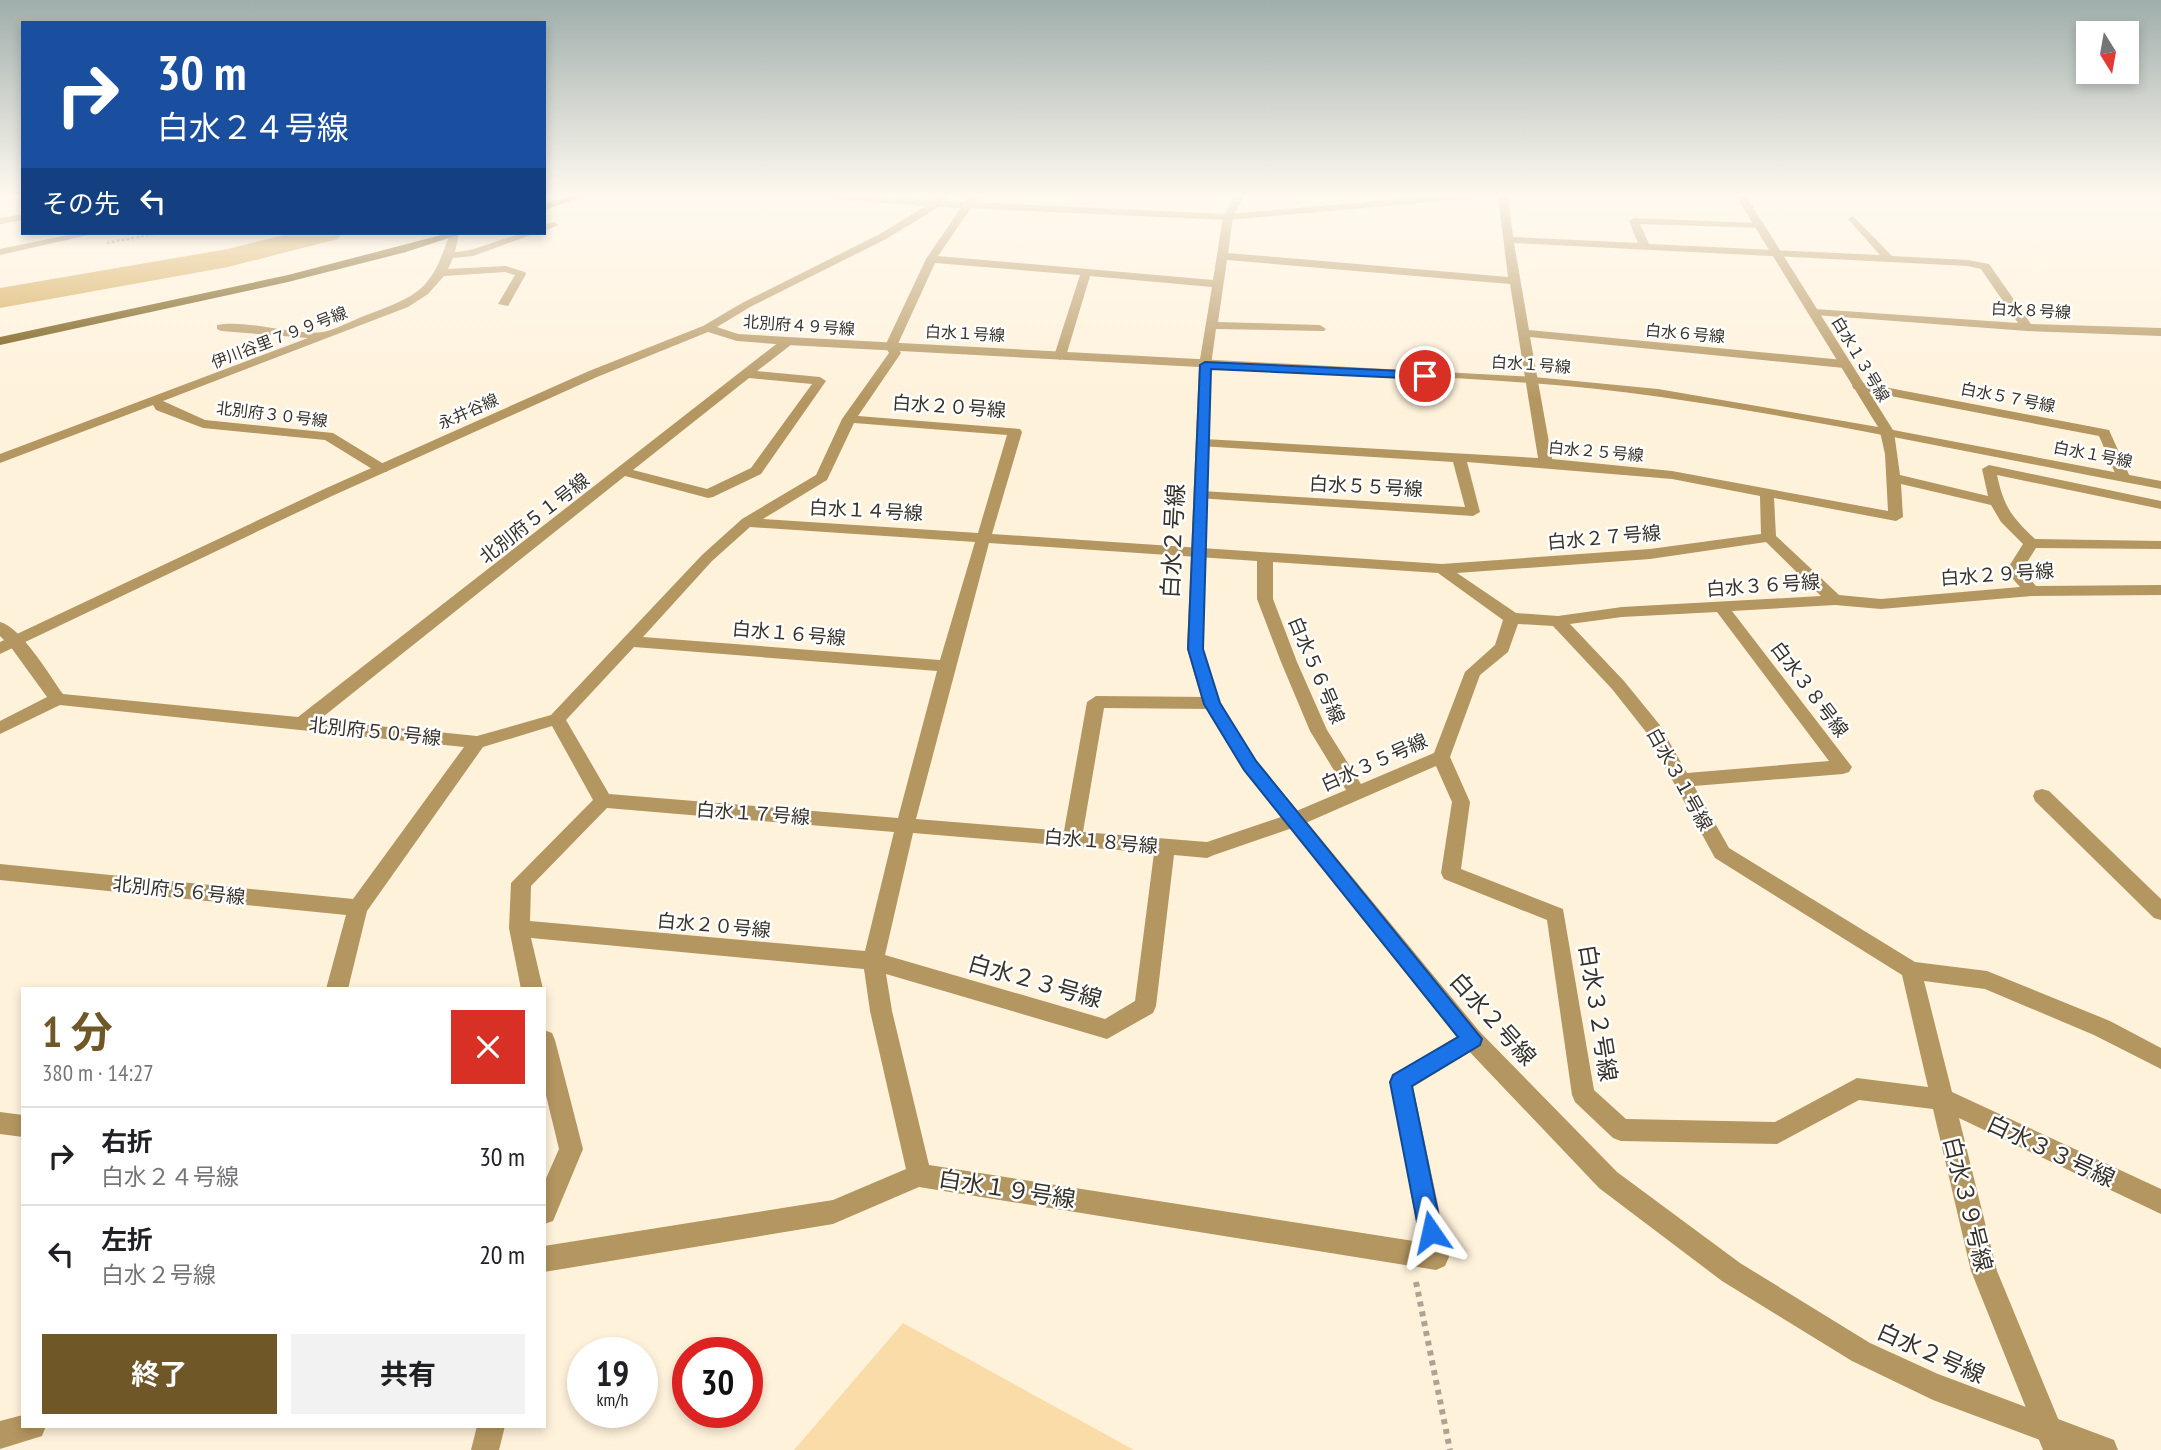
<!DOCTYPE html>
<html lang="ja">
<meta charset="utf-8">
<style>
:root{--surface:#fff;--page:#f2f2f2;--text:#202124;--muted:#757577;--line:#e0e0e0;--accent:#705728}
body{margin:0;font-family:"PT Sans Narrow","Noto Sans JP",sans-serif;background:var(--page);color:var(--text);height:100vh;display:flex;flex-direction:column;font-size:26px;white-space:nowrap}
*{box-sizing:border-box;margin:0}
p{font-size:23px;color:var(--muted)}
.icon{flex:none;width:38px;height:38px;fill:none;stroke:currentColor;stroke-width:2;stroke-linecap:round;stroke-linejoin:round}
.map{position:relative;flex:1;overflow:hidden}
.drawer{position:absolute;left:21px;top:987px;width:525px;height:441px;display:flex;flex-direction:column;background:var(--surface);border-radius:0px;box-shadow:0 4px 10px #0003}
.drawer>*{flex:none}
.guide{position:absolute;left:21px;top:21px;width:525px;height:214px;border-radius:0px;box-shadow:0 4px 10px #0003;background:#1a4fa0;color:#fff;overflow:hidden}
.needle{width:46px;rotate:169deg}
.fabs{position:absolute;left:2076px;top:21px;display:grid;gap:14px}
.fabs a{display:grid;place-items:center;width:63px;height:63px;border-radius:0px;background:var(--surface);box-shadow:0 4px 10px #0003;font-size:35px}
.speed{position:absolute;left:567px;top:1337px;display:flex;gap:14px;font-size:35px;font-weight:700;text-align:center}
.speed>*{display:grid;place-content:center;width:91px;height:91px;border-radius:50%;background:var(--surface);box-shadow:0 4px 10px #0003;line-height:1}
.speed small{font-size:18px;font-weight:400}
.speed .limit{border:10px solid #d22;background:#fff;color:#111}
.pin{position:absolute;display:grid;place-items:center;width:60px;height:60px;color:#fff;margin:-30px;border:4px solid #fff;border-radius:50%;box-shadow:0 2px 7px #0007}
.me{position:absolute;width:77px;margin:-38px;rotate:349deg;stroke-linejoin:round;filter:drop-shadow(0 0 5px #0008)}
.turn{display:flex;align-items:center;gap:24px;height:147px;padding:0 21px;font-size:32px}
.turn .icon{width:91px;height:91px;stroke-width:2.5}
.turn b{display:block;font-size:49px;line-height:60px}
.then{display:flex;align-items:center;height:66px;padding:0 21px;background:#0003;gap:14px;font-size:26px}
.round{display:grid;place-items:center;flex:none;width:74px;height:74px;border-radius:0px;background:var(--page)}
.overview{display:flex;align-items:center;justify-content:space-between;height:119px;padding:0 21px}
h1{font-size:42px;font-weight:700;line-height:52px;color:var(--accent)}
.primary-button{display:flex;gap:14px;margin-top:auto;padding:14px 21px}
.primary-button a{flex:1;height:80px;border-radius:0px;background:var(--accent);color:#fff;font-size:28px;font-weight:700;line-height:80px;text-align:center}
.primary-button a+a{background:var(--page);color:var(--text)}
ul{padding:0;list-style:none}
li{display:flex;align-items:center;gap:21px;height:98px;padding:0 21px;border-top:2px solid var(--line)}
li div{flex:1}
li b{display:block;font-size:26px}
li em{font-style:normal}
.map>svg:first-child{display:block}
.green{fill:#f9dca8}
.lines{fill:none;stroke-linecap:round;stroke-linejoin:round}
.river{fill:#d3a650;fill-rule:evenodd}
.path-far1{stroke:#ada393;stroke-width:2.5;stroke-dasharray:2.5 2.5;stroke-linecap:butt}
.path{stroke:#ada393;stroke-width:6;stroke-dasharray:5 5;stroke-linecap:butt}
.minor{fill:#b49661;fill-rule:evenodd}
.tertiary{fill:#b49661;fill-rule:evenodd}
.primary{fill:#6c4d03;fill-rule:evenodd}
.route{fill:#1a73e8;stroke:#114b97;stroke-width:2}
.labels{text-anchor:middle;stroke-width:5;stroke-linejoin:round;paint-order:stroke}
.far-street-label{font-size:16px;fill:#37322a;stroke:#fff}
.street-label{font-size:19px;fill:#37322a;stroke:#fff}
.near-street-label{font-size:23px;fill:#37322a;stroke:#fff}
</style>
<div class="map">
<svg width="2161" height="1450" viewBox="0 0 2161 1450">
<rect width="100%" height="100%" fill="#fff2db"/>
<!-- green -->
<path class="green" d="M903 1323 1134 1450H1135H794Z"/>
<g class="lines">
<!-- river -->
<path class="river" d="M292 233H342L338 239 228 267 0 308V288L228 249Z"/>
<!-- path-far1 -->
<path class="path-far1" d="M107 243 158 233"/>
<!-- path -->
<path class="path" d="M1416 1282 1450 1450"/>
<!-- minor -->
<g class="minor">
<path d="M969 196H979L938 256 1213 280 1223 217 1234 196H1244L1233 217 1228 253 1508 277 1498 196H1508L1513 237 1638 243 1629 221 1634 218 1760 223 1765 226 1764 228 1640 224 1649 244 1880 255 1848 219 1853 216 1892 256 1968 260 1989 264 2031 324 2161 328V336L2027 331 1815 315 1809 312 1815 309 2018 323 1981 269 1968 266 1514 243 1529 330 1844 360 1850 364 1844 368 1530 337 1552 459 1672 471 1888 511 1885 454 1880 432 1887 428 1894 432 1900 475 1988 496 1982 469 1989 465 2161 501V509L1997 475C2004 507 2011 516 2035 539L2161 541V549L2036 548 2022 570 2036 586 2161 585V595L2032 596 1881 609 1835 605 1732 611 1852 767 1849 772 1843 774 1694 786 1729 848 1915 962 1987 971 2110 1021 2161 1048V1069L2094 1035 1985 989 1924 981 1952 1092 2161 1189V1214L1959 1118 1997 1271 2071 1450H2043L1971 1271 1933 1109 1859 1100 1777 1144 1621 1141 1613 1138 1575 1102 1572 1095 1547 920 1444 879 1441 873 1452 802 1436 766 1301 825 1214 855 1207 858 1174 855 1156 1006 1153 1013 1107 1039 886 974 892 1011 929 1165 1420 1242 1390 1082 1393 1075 1464 1032 1472 1029 1480 1032 1483 1039 1480 1046 1413 1087 1449 1257 1445 1266 1436 1270 919 1187 833 1224 544 1272V1246L833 1200 906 1169 870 1011 864 969 531 938 543 989H521L509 928 511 883 593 800 552 726 483 747 367 911 348 989H326L346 915 0 880V864L353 899 464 747 60 705 0 734V721L47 697 10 646 0 636V622C22 628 49 675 63 694L298 717 784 338H792V344L757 371 820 377 826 381 761 474 713 497 708 498 625 476 319 720 477 736 551 715 702 555 742 519 816 475 842 419 889 353 885 346 926 259ZM1227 260 1510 284 1538 458 1204 439 1199 440V446L1453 462 1465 507 1202 491 1195 495 1197 498 1473 516 1480 512 1467 462 1672 479 1760 496 1761 534 1650 549 1442 564 992 534 1022 432 1020 429 858 416 901 353 897 346 935 263 1080 275 1054 356 1060 360 1066 356 1090 276 1212 287 1199 365 1205 369 1211 365 1216 329 1324 331 1326 329 1320 325 1218 322ZM749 378 812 384 751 468 707 489 633 470ZM854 423 1007 435 978 533 763 519 827 480ZM1901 484 1991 505 2001 522 2023 544 2006 571 2020 587 1881 599 1839 595 1776 536 1774 498 1896 521 1903 517ZM750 527 975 542 940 660 643 637 712 561ZM1766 542 1821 596 1622 607 1558 616 1516 613 1457 573 1650 559ZM989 543 1257 561V599L1281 662 1310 731 1346 790 1287 815 1207 842 1083 832 1104 708 1212 709 1221 703 1212 697 1096 696 1087 702 1064 831 916 819ZM1273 562 1438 573 1503 620 1495 645 1465 672 1434 753 1361 784 1327 730 1297 662 1273 599ZM1717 612 1829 761 1687 773 1659 724 1624 681 1570 624 1622 617ZM1518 624 1553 626 1612 689 1646 732 1715 858 1902 975 1928 1087 1857 1078 1775 1122 1626 1119 1594 1090 1563 909 1461 869 1470 802 1450 757 1480 675 1508 652ZM634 647 937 671 898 818 609 794 566 720ZM607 808 894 832 865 951 530 921 531 886ZM913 833 1154 853 1135 1001 1105 1019 885 955Z"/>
<path d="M554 222 559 225 544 231V225Z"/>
<path d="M78 233H97L0 255V249Z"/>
<path d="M450 233 459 234 455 252C483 250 508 233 536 233L473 256 453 258 448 269 506 266 525 272 526 274 508 306 498 304 515 275 505 272 444 276 428 294 408 307 163 401 205 420 333 433 387 466V472H377L325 440 203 428 156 410 153 405 0 463V454L308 338 221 331 217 329V325C247 319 294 336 323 332 337 329 351 321 364 316 420 295 431 291 450 233Z"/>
<path d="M1858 382 2109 430 2130 477 2128 480H2118L2099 436 1854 389 1852 386Z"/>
<path d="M2042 789 2049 791 2161 899V920L2154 918 2035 801 2033 796 2035 791Z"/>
<path d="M544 1030 552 1033 555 1040 583 1149 553 1221 544 1224V1183L559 1149 544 1087Z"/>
<path d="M0 1112 23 1115V1137L0 1134Z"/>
<path d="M23 1415V1426H46L42 1436 0 1449V1421Z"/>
<path d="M477 1426H505L499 1450H471Z"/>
</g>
<!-- tertiary -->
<g class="tertiary">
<path d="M830 196 934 200 939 196H949L945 201 1228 214 1435 196H1471L1466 199 1228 220 939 207 886 239 750 307 717 327 738 334 788 337 1534 377 1658 389 1878 427 1736 196H1746L1893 430 2161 481V489C1995 458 1828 421 1661 397 1512 376 1360 375 1211 367L1203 649 1220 703 1256 760 1480 1032 1617 1172 1740 1263 1870 1343 1938 1374 2114 1440 2118 1450H2067L1933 1400 1852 1361 1722 1281 1599 1188 1464 1046 1244 770 1203 703 1187 649 1199 367 788 345 737 341 708 332 597 377 332 496 0 654V642L322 490 589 371 703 326 742 303 878 235 926 206 835 199Z"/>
<path d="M23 214V220L0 224V218Z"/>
</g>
<!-- primary -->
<g class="primary">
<path d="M571 196H585L544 210V204Z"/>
<path d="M449 233H464L406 252 288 282 0 345V337L288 275Z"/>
</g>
</g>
<!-- sky -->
<linearGradient id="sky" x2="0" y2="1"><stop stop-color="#9faeab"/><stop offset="0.49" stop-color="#fff9ef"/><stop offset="1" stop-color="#fff9ef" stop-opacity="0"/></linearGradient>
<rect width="2161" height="399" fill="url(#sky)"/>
<!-- route -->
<path class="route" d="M1205 362 1425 372 1430 376 1425 379 1211 369 1203 649 1220 703 1256 761 1482 1039 1480 1045 1412 1086 1442 1232 1439 1240 1431 1243 1423 1240 1419 1232 1390 1082 1393 1075 1458 1037 1244 770 1204 704 1188 649 1200 365Z"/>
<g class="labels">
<!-- far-street labels -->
<g class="far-street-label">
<text transform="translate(2031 310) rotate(3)" y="6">白水８号線</text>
<text transform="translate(799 325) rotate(4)" y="6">北別府４９号線</text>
<text transform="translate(965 333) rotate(3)" y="6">白水１号線</text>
<text transform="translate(1685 333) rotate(5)" y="6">白水６号線</text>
<text transform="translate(279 337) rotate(-21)" y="6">伊川谷里７９９号線</text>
<text transform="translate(1861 359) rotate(59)" y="6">白水１３号線</text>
<text transform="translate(1531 364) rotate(4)" y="6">白水１号線</text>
<text transform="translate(2008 397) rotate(11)" y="6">白水５７号線</text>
<text transform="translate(468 411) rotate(-24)" y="6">永井谷線</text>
<text transform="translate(272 414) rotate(7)" y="6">北別府３０号線</text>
<text transform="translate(1596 451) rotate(5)" y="6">白水２５号線</text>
<text transform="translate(2093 454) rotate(11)" y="6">白水１号線</text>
</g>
<!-- street labels -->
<g class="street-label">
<text transform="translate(949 406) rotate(4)" y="7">白水２０号線</text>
<text transform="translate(1366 486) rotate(3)" y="7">白水５５号線</text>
<text transform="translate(866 510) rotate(3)" y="7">白水１４号線</text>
<text transform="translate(534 518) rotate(-38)" y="7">北別府５１号線</text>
<text transform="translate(1604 537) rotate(-5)" y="7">白水２７号線</text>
<text transform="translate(1997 574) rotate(-4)" y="7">白水２９号線</text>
<text transform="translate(1763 585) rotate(-4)" y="7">白水３６号線</text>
<text transform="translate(789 633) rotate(5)" y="7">白水１６号線</text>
<text transform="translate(1317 670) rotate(67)" y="7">白水５６号線</text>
<text transform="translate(1810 689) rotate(53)" y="7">白水３８号線</text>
<text transform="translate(375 731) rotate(6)" y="7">北別府５０号線</text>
<text transform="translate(1374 762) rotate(-24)" y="7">白水３５号線</text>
<text transform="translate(1680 779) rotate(61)" y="7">白水３１号線</text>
<text transform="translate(753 813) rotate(4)" y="7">白水１７号線</text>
<text transform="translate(1101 841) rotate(5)" y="7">白水１８号線</text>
<text transform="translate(179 890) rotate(6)" y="7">北別府５６号線</text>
<text transform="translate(714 925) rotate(5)" y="7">白水２０号線</text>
</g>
<!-- near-street labels -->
<g class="near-street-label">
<text transform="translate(1173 541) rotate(-87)" y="8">白水２号線</text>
<text transform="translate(1035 981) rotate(16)" y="8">白水２３号線</text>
<text transform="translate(1598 1013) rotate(81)" y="8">白水３２号線</text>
<text transform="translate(1493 1019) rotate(48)" y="8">白水２号線</text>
<text transform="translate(2051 1151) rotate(25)" y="8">白水３３号線</text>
<text transform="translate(1007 1189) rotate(9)" y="8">白水１９号線</text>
<text transform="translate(1968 1204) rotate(76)" y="8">白水３９号線</text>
<text transform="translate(1931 1353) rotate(24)" y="8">白水２号線</text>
</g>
</g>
</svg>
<div class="fabs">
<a><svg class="needle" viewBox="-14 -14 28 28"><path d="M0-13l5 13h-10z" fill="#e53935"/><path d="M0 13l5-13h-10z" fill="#757577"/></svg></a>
</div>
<div class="speed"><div>19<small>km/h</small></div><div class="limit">30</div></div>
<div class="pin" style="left:1425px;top:376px;background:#d93025"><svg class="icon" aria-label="arrive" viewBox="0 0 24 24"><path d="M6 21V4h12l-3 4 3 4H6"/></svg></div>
<svg class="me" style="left:1431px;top:1232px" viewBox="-20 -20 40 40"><path d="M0-17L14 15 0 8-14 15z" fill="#1a73e8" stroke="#fff" stroke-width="4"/></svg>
<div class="guide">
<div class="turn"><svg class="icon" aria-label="right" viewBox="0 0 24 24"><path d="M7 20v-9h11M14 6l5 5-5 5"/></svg><div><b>30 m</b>白水２４号線</div></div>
<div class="then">その先<svg class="icon" aria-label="left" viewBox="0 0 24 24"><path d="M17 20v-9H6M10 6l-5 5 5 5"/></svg></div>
</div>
<section class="drawer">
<div class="overview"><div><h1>1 分</h1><p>380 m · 14:27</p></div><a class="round" style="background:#d93025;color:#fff"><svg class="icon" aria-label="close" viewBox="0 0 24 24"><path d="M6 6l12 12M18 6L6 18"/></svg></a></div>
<ul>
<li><svg class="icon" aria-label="right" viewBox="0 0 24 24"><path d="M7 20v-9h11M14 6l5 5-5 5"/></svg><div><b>右折</b><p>白水２４号線</p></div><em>30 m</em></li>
<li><svg class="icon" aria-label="left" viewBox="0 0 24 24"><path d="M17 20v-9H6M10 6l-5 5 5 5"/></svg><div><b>左折</b><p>白水２号線</p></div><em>20 m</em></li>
</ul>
<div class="primary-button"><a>終了</a><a>共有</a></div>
</section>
</div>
